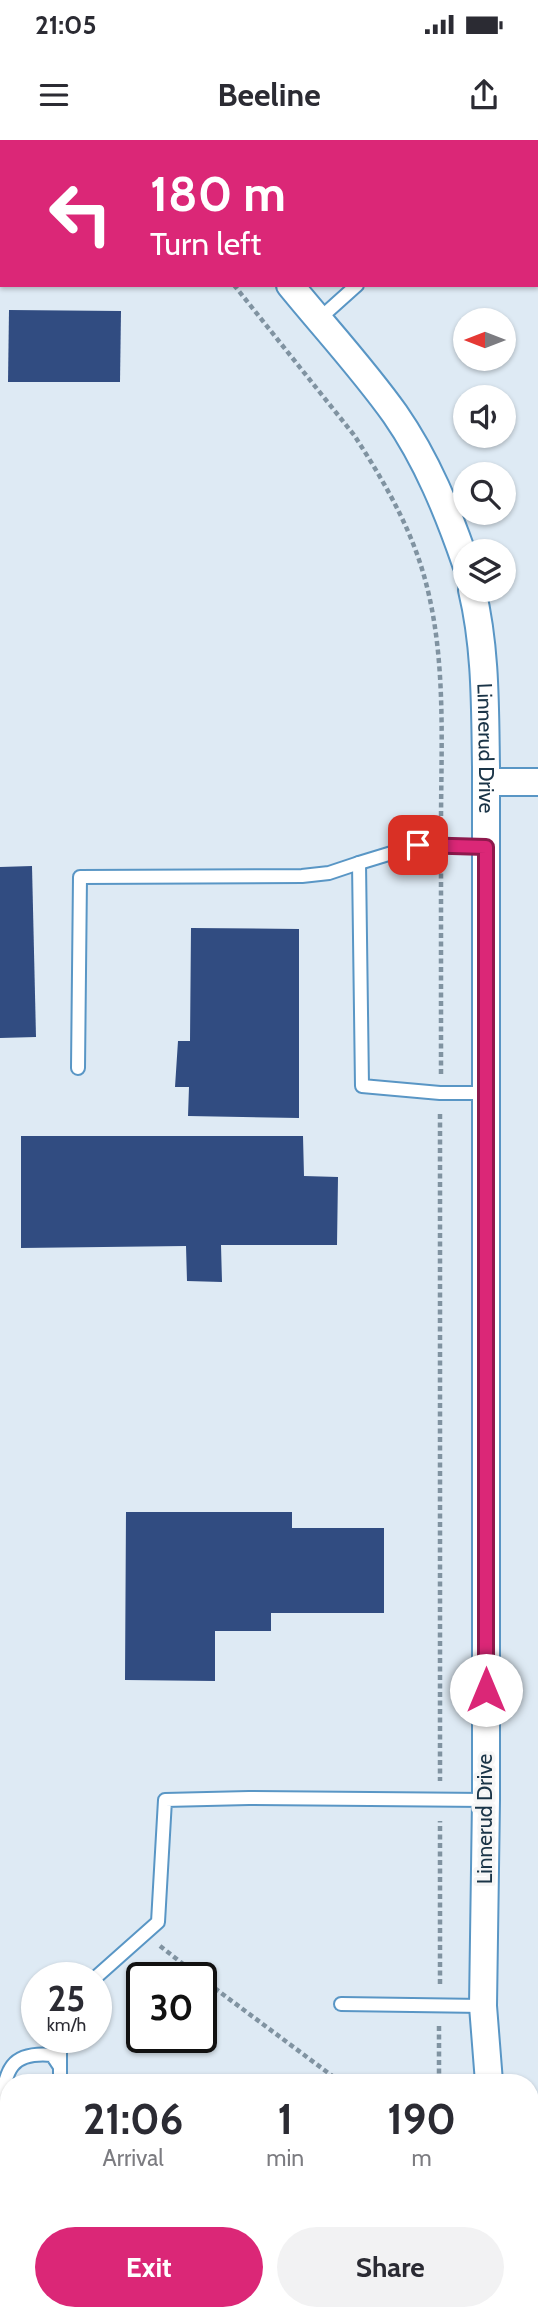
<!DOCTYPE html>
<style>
:root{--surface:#fff;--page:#f2f2f3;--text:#2b2b33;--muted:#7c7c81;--accent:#db2777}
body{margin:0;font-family:Cabin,sans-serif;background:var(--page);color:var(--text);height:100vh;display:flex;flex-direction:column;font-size:26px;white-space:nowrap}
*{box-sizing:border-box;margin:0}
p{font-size:23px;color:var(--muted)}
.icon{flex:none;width:38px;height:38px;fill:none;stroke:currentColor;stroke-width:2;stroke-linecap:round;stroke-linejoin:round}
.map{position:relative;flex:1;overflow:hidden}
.details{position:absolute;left:0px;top:1934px;width:539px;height:247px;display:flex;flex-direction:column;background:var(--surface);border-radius:28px 28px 0 0;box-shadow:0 2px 5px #0004}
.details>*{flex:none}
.hud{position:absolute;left:0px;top:0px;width:539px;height:147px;box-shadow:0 2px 5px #0004;background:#db2777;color:#fff;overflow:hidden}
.needle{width:46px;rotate:270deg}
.controls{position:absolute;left:453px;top:168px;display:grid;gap:14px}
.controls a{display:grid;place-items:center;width:63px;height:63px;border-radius:50%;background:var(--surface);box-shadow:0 2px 5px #0004;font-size:35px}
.speed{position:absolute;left:21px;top:1822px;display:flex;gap:14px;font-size:35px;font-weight:700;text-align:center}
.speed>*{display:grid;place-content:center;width:91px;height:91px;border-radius:50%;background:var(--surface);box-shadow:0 2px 5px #0004;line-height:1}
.speed small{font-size:18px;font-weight:400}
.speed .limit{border:4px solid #111;border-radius:10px;background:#fff;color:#111}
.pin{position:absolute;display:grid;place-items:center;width:60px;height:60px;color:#fff;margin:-30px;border-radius:14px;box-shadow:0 4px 10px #0006}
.me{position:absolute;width:77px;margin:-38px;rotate:0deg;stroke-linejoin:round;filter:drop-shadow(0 0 5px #0008)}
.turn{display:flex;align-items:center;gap:24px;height:147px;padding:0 35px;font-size:32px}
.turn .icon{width:91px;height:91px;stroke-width:2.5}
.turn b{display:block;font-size:49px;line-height:60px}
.eta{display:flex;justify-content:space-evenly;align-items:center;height:119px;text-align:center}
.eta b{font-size:42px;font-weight:700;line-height:49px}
.cta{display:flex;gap:14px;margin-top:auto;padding:14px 35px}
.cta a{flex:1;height:80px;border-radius:42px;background:var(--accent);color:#fff;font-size:28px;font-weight:700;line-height:80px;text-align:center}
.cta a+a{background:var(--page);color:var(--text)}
.status{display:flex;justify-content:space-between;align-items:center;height:49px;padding:0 35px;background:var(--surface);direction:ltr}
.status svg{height:19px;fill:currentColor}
header{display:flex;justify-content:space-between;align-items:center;height:91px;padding:0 35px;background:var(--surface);font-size:32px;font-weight:700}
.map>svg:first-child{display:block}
.building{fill:#314c81}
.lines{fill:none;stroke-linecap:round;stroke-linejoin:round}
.lane-casing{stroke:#5996c5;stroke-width:16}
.street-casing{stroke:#5996c5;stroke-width:30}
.path{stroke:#8093a1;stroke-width:4.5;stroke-dasharray:5 3.5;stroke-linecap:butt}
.lane{stroke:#fff;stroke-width:12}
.street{stroke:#fff;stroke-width:26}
.route-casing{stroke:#8e194d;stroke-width:18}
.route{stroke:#db2777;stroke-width:12}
.labels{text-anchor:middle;stroke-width:7;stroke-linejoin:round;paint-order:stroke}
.street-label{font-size:21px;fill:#1a3447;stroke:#f6f6f6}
</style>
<div class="status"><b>21:05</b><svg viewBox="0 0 49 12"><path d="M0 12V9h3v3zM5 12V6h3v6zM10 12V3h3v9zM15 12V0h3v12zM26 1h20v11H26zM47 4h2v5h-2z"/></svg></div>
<header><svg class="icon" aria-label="menu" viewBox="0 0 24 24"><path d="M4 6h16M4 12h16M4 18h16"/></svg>Beeline<svg class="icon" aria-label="share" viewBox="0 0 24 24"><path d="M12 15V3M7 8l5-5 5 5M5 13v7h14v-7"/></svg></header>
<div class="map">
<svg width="538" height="2180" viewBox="0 0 538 2180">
<rect width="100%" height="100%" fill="#deeaf4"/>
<!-- building -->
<g class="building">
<path d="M9 170 121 171 120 242H8Z"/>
<path d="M32 726 36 897 0 898V727Z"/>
<path d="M191 788 299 789V978L188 976 189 947H175L178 901H190Z"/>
<path d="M21 996H303L304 1036 338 1037 337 1105H221L222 1142 187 1141 186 1106 21 1108Z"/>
<path d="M126 1372H292V1388H384V1473H271V1491H215V1541L125 1540Z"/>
</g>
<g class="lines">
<!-- lane casing -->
<g class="lane-casing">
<g id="lane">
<path d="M318 180 357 145"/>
<path d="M78 928 80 737 302 736 329 733 359 723"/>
<path d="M485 953H440L362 946 359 723 418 705 486 707"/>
<path d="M95 1838 158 1782 165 1660 249 1658 486 1660"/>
<path d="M341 1864 483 1866"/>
<path d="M60 1927V1897"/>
<path d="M0 1972C6 1934 6 1911 52 1915L60 1927V1942"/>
<path d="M62 2172V2180"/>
</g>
</g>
<!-- street casing -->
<g class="street-casing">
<g id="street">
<path d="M172 0 173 2"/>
<path d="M290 145C325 188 363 229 395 274 427 320 448 372 466 424"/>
<path id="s1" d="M472 450C486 508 485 568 486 627V1660L483 1866 489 1942"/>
<path d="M486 642H538"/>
<path d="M478 2180V2172"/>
</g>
</g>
<!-- path -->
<g class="path">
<path d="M116 0 117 2"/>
<path d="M234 145 354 295C378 332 402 372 417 414 448 500 441 595 441 686"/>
<path d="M441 934V726"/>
<path d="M440 974V1641"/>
<path d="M160 1806 201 1838"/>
<path d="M201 1838 335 1938H439"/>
<path d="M440 1844V1681"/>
<path d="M439 1942V1884"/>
<path d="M424 2180 430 2172"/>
</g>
<!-- lane -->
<use href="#lane" class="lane"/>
<!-- street -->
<use href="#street" class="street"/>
</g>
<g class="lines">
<!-- route casing -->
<g class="route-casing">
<path id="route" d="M418 705 486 707V1550"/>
</g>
<!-- route -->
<use href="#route" class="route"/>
</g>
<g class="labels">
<!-- street labels -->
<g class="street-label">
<text dy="7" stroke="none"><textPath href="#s1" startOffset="159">Linnerud Drive</textPath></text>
<text transform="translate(485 1679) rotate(-90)" y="7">Linnerud Drive</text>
</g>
</g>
</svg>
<div class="controls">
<a><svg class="needle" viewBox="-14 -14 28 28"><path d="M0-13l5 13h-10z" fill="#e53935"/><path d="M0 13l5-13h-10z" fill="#7c7c81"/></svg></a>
<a><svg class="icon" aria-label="sound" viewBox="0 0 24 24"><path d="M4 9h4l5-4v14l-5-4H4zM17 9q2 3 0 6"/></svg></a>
<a><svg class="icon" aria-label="search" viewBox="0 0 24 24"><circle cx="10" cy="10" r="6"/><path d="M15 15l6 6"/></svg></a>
<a><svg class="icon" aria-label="layers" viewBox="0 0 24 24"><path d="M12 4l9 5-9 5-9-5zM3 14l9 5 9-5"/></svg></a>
</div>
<div class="speed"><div>25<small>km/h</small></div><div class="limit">30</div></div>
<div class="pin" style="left:418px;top:705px;background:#d93025"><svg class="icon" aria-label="arrive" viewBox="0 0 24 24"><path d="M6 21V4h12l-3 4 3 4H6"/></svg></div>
<svg class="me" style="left:486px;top:1550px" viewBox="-20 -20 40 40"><circle r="19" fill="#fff"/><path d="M0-13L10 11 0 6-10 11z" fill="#db2777"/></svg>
<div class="hud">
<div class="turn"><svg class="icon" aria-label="left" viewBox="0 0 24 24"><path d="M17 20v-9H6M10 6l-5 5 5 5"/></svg><div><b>180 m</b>Turn left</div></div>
</div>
<section class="details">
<div class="eta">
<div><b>21:06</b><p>Arrival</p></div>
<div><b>1</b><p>min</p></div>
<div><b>190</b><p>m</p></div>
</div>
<div class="cta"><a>Exit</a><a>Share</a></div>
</section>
</div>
